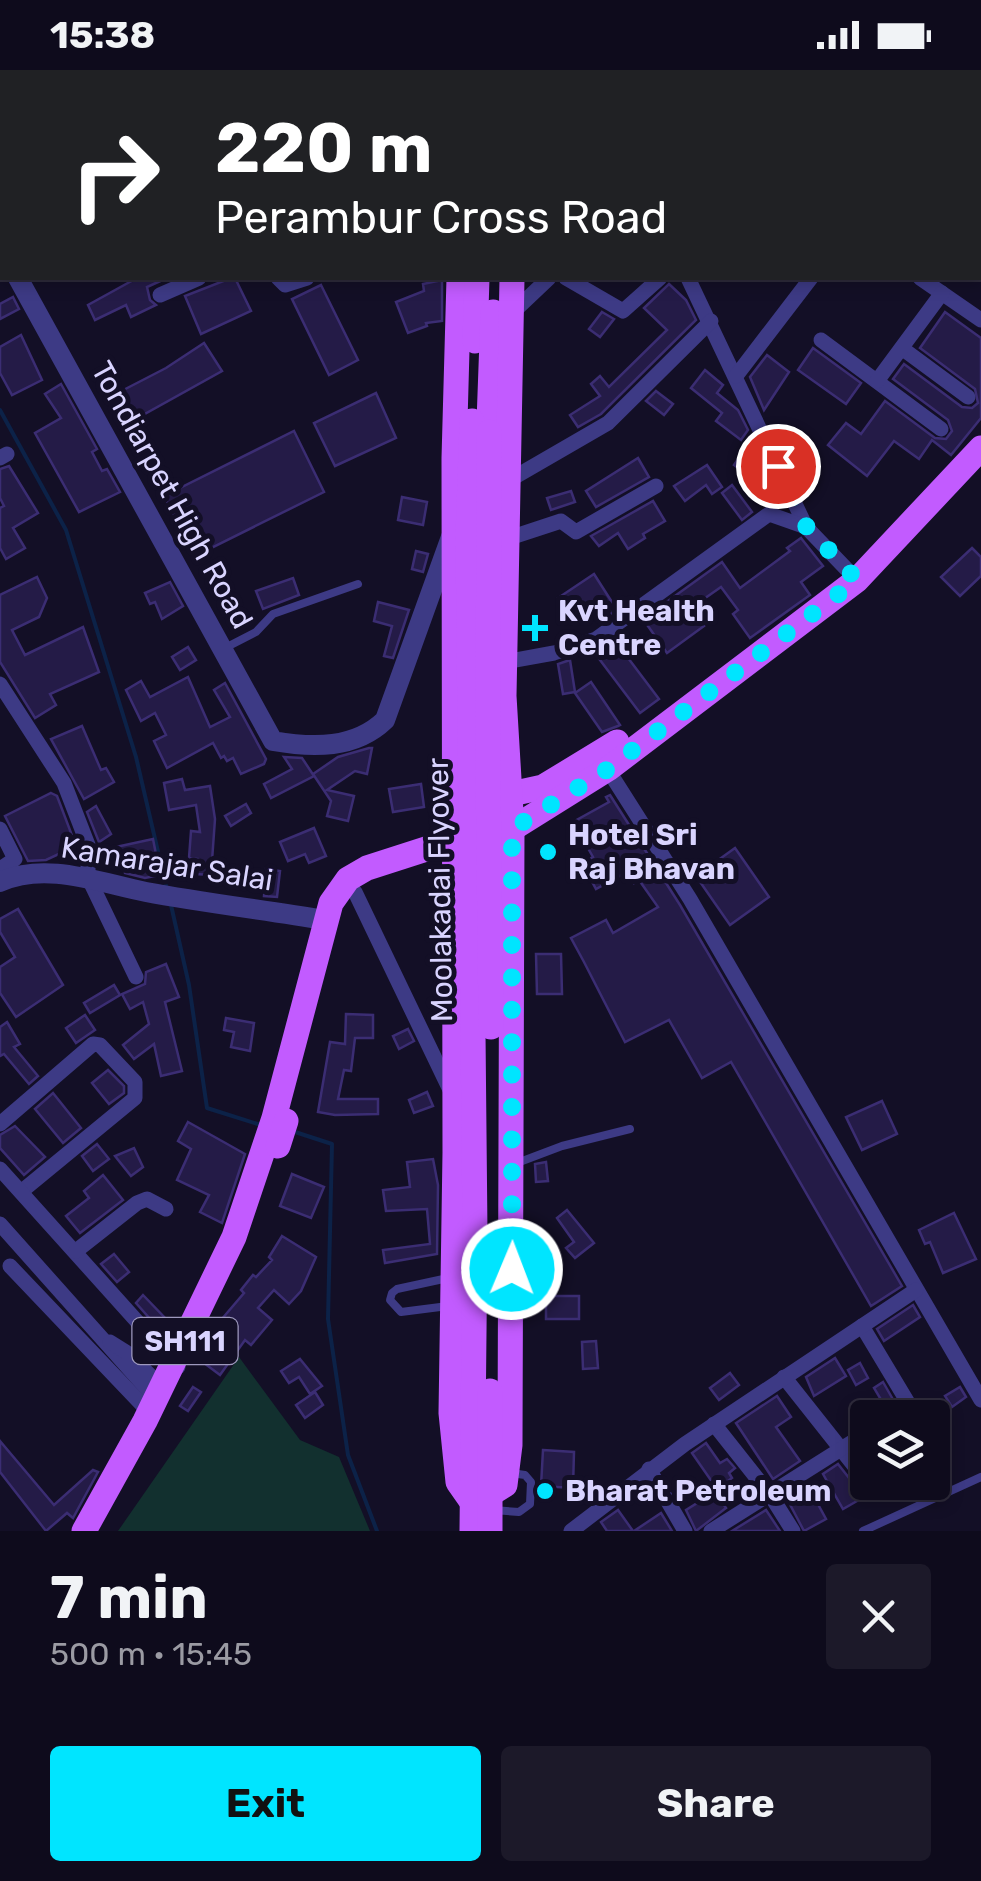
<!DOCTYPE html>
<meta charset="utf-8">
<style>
:root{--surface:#0e0b1c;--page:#1c1929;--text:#f1f3f6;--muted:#9b9ba3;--line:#2e2b3b;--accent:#00e5ff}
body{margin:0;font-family:Rubik,sans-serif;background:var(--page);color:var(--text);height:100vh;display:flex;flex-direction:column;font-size:38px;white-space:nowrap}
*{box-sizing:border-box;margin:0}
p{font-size:32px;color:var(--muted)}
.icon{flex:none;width:55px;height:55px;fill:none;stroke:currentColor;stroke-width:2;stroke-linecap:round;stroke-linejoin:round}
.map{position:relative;height:1461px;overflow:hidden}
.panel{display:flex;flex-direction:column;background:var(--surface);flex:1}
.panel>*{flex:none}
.hud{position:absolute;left:0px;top:0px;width:982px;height:210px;box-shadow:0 5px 15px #0003,0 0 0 2px var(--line);background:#202124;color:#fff;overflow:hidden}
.buttons{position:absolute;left:850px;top:1330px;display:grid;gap:20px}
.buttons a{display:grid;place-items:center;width:100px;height:100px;border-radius:10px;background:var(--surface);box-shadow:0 5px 15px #0003,0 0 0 2px var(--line);font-size:50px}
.pin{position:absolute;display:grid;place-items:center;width:85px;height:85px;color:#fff;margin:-42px;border:5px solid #fff;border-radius:50%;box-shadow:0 2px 10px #0007}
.me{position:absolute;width:110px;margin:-55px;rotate:1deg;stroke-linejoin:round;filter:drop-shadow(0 0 8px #0008)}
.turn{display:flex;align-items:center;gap:35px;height:210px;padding:0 50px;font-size:45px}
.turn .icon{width:130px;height:130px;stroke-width:2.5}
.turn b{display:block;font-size:70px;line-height:85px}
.round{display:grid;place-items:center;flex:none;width:105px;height:105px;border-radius:10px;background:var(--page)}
.headline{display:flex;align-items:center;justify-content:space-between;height:170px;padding:0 50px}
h1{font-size:60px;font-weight:700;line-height:75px}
.cta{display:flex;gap:20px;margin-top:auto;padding:20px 50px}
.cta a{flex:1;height:115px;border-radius:10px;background:var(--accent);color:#111;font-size:40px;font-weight:700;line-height:115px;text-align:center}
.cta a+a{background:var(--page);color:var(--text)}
.status{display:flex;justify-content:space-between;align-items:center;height:70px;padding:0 50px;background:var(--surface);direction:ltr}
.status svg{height:28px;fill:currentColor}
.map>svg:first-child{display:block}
.green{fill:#12302f}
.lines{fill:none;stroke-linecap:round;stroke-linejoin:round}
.stream{stroke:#0c2248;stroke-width:4}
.building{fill:#241b47;stroke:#3b2d73;stroke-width:2.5}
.service{stroke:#3d3a85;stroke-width:8}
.minor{stroke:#3d3a85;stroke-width:15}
.tertiary{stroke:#3d3a85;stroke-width:20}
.primary{stroke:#c25bff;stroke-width:25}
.primary-bridge{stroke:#c25bff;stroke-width:25}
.route{stroke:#00e5ff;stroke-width:18;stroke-dasharray:0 32.4}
.poi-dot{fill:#00e5ff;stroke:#130f26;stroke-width:4}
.labels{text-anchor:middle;stroke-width:10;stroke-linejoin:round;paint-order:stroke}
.shield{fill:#130f26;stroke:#9e99be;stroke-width:2.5}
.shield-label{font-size:28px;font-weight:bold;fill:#d9d4ff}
.street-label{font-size:30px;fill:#d9d4ff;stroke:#130f26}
.poi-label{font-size:30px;font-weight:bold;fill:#d9d4ff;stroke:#130f26;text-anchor:start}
</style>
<div class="status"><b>15:38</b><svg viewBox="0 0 49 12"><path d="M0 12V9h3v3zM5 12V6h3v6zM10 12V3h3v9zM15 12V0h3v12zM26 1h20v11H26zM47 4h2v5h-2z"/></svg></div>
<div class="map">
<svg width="981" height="1461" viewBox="0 0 981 1461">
<rect width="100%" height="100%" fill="#130f26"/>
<!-- green -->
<path class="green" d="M239 1287 300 1370 339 1387 370 1461H118Z"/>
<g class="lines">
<!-- stream -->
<g class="stream">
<path d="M0 340 66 460 136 687 166 816"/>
<path d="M171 835 189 915 207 1038 264 1056"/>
<path d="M292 1061 332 1074 328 1249 348 1385 377 1461"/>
</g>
</g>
<!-- building -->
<g class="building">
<path d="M137 208H167L147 217 150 230 156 235 131 247 126 235 95 250 88 235Z"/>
<path d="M231 208H235L251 241 201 264 185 226Z"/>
<path d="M442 210V251L426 253 427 256 408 263 396 232 424 221 423 214Z"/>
<path d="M669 214 686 230 696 250 601 344 578 357 570 345 600 326 591 314 600 306 609 317 667 260 644 238Z"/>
<path d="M321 215 358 290 329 305 292 229Z"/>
<path d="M13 227 19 239 0 249V234Z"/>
<path d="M602 242 614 249 600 267 589 259Z"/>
<path d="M945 242 981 268V348L951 385 932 370 919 389 894 371 867 406 828 375 846 353 861 364 885 331 935 368 946 369 952 361 948 350 893 309 904 294 962 337 972 338 978 333 975 319 920 278Z"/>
<path d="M21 265 42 310 12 325 0 303V277Z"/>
<path d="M204 273 222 301 123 356 108 328 166 298Z"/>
<path d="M813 278 861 313 846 334 798 300Z"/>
<path d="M767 285 789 302 764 340 750 307Z"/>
<path d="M705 300 723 315 717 323 738 340 748 360 741 370 716 351 722 343 691 318Z"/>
<path d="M61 314 97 379 92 382 102 401 107 399 120 422 79 442 35 363 61 348 45 324Z"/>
<path d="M656 321 673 334 664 345 646 331Z"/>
<path d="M376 323 396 368 335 396 314 353Z"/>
<path d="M294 361 324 422 195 486 164 426Z"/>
<path d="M749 373 759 384 747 401H742L734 395Z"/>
<path d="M638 388 649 407 596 437 586 421Z"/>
<path d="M707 395 722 417 712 424 706 415 685 431 674 416Z"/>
<path d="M9 396 38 443 13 458 25 478 6 489 0 478V438L4 436 0 428V399Z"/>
<path d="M732 415 752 442 742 450 722 423Z"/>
<path d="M571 421 575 432 551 440 547 428Z"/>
<path d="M402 427 427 432 423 455 398 450Z"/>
<path d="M653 431 665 451 643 464 645 468 628 479 618 463 599 476 591 466Z"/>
<path d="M801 468 823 496 801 512 810 525 750 568 733 544 738 540 721 517 691 538 704 556 667 583 643 549 722 492 740 518 790 481 787 478Z"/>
<path d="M972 478 981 487V506L960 526 941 507Z"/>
<path d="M416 481 428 484 423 502 412 499Z"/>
<path d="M594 504 617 540 601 551 592 538 573 551 558 528Z"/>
<path d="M37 507 47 528 39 547 12 560 25 585 83 557 99 602 50 624 56 635 35 648 0 592V525Z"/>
<path d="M293 508 299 525 263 539 256 521Z"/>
<path d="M170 512 183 536 162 549 155 532 150 534 145 523Z"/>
<path d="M378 532 409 540 393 588 384 586 392 556 374 551Z"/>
<path d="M616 572 659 629 640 643 597 586Z"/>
<path d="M188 577 196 590 180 600 172 587Z"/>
<path d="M570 590 575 622 563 624 558 594Z"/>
<path d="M188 607 210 657 230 647 214 620 225 613 266 689 264 694 241 704 233 688 227 691 224 686 221 688 213 673 167 698 154 671 166 665 155 643 141 651 126 620 141 611 150 627Z"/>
<path d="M591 612 620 655 618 656 602 662 575 623Z"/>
<path d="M82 656 101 700 106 698 114 712 84 729 51 669Z"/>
<path d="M369 678H372L367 704 355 701 327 720 354 726 348 751 327 746 331 731 313 704 338 687Z"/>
<path d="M284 687 302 688 314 706 271 728 264 714 292 699Z"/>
<path d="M182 709 185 720 210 716 215 749 211 805 196 804 198 789 189 788 191 761 200 762 196 735 169 740 164 713Z"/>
<path d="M421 714 424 737 393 742 389 719Z"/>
<path d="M51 723 57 726 76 776 46 790 28 791 5 746Z"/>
<path d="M610 725 680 835 902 1216 871 1236 731 992 702 1008 669 950 625 972 584 892 571 868 606 850 613 863 658 837 639 810 634 813 627 802 596 819 582 793 593 787 573 752 609 732 606 727Z"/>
<path d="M246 734 251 743 231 756 225 746Z"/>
<path d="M96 736 111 764 99 772 87 742Z"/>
<path d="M314 758 326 786 309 793 305 784 288 791 280 772Z"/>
<path d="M153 769 160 805 145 808 125 803 122 788 105 793 102 780Z"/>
<path d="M735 778 769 827 730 855 696 806Z"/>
<path d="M266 799 280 801 277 827 264 826Z"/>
<path d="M18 839 63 915 16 947 0 923V897L15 887 0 862V849Z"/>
<path d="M536 884H561L562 924H537Z"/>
<path d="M166 894 179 927 165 932 182 1001 161 1006 154 974 134 989 123 975 149 954 143 932 130 939 122 924 145 914 146 902Z"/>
<path d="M114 915 120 925 90 943 84 933Z"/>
<path d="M346 944 373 945V968H355L351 1001 344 1000 338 1029H378V1044L335 1045 318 1042 330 972 345 974Z"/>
<path d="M85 945 95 960 76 973 66 958Z"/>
<path d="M226 948 254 953 250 981 231 977 234 962 224 960Z"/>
<path d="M7 952 20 974 14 977 38 1006 29 1014 4 984 0 986V957Z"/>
<path d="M408 959 414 971 399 979 393 966Z"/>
<path d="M108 1000 124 1016V1023L109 1034 92 1013Z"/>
<path d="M427 1022 433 1036 414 1043 409 1030Z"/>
<path d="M53 1023 81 1058 63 1073 35 1039Z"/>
<path d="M882 1031 897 1064 862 1080 846 1047Z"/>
<path d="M188 1052 245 1084 222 1153 200 1142 209 1125 177 1110 191 1079 178 1071Z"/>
<path d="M15 1056 45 1087 24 1105 0 1078V1065Z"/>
<path d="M97 1074 109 1089 93 1101 82 1086Z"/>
<path d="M134 1078 143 1097 131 1106 115 1086Z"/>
<path d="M433 1089 438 1115 437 1184 385 1193 383 1180 430 1174 427 1139 386 1141 383 1120 410 1117 407 1092Z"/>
<path d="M546 1092 548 1111 536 1112 535 1094Z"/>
<path d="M292 1104 324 1117 311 1148 280 1136Z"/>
<path d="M103 1105 123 1130 80 1163 66 1146 89 1128 84 1121Z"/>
<path d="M567 1140 594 1173 575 1188 566 1178 574 1172 557 1148Z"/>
<path d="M954 1143 976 1189 943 1203 930 1172 925 1174 919 1160Z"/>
<path d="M282 1166 316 1187 301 1221 289 1234 274 1220 258 1238 272 1250 251 1275 245 1270 220 1305 204 1293 230 1257 221 1250 244 1223 241 1220 253 1205 256 1207 272 1190 269 1187Z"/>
<path d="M114 1184 129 1202 117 1212 101 1194Z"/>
<path d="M143 1225 167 1250V1268L136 1233Z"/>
<rect x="546" y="1226" width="33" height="23"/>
<path d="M913 1235 920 1247 884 1271 877 1259Z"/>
<path d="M596 1271 598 1298 583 1299 582 1272Z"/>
<path d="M835 1288 846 1306 814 1326 806 1307Z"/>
<path d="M300 1289 322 1316 310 1324 299 1307 289 1313 281 1301Z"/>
<path d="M860 1293 868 1308 856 1315 848 1300Z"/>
<path d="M730 1303 739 1315 719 1330 710 1318Z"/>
<path d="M883 1312 895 1333 886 1338 874 1318Z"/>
<path d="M193 1317 201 1322 188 1341 180 1336Z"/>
<path d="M960 1317 966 1327 952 1337 945 1326Z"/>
<path d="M315 1322 323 1335 305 1348 296 1335Z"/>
<path d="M777 1326 791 1347 776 1357 800 1391 773 1409 736 1353Z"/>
<path d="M0 1371 54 1435 93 1400 98 1402 73 1448 67 1443 46 1461 0 1402Z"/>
<path d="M706 1373 720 1393 727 1389 735 1398 729 1403 732 1408 717 1419 692 1383Z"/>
<path d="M543 1380 574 1382 573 1418 541 1416Z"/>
<path d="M838 1394 864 1427 843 1439 823 1404Z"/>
<path d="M807 1414 826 1449 804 1461 786 1427Z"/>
<path d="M715 1422 726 1438 696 1461 686 1440Z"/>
<path d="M618 1440 633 1461H607L601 1452Z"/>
<path d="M766 1440 780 1461H732Z"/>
<path d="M661 1443 672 1461H634Z"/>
</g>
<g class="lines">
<!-- service -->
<g class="service">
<path d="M223 579 256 562 273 544 358 514"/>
<path d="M517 1093 562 1076 630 1059"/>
<path d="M448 1208 397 1219 392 1223 390 1230 401 1242 448 1236"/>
<path d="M493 1440 519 1442 530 1434 531 1412 525 1405 511 1403"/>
<path d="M863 1461 981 1407"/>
</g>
<!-- minor -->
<g class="minor">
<path d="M153 0V1"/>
<path d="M633 0 637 2"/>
<path d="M43 2 46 0"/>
<path d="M582 2 584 0"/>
<path d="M832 2 835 0"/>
<path d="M0 12 2 16"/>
<path d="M980 37 981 36"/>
<path d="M0 112 2 110"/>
<path d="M278 208 285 215 307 208"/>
<path d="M566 208 623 241 660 208"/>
<path d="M688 208 806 457 857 510"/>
<path d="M920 208 981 250"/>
<path d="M160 225 199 208"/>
<path d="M510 245 549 208"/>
<path d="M821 270 941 359"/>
<path d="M903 279 968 327"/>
<path d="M736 306 811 208"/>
<path d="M877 311 942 223"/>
<path d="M0 388 7 384"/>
<path d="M506 412 608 353 711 251"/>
<path d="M506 469 561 451 576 462 656 416"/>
<path d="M505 592 554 583 596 569 769 444 806 457"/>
<path d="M0 614 64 713 88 775V807L136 907"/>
<path d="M603 692 690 829 981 1330"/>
<path d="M0 759 15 789 0 799"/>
<path d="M355 822 451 1022"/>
<path d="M0 1054 93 974 100 975 135 1012V1028L22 1121"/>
<path d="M0 1099 178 1297"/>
<path d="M0 1154 156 1329"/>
<path d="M76 1181 137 1133 147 1129 166 1139"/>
<path d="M10 1196 150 1343"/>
<path d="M862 1256 910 1336 892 1348"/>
<path d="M110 1272 126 1282 162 1317"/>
<path d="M784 1307 864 1408"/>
<path d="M714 1354 771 1426 793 1461"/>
<path d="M649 1399 685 1461"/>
<path d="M571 1461 685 1374 916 1220"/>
<path d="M711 1461 868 1362"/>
</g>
<!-- tertiary -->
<g class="tertiary">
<path d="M0 176 2 180"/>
<path d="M18 208 273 671C313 678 355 679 385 650L451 467"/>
<path d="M0 812C46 791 100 813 146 822 205 833 265 840 324 850"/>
</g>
<!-- primary -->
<g class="primary">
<path d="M482 2V0"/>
<path d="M500 2V0"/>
<path d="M459 208 454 388 455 1082 451 1343 458 1412 472 1432"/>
<path d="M475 271 477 208"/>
<path d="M489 352 493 242"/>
<path d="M511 724 543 717 617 672"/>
<path d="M512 759 608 699 857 510 981 378"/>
<path d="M489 1425 505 1415 510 1375 512 759 504 626 512 208"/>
<path d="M84 1461 145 1351 234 1167 274 1048 331 833 348 809 367 798 454 770"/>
<path d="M472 1461 475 1163"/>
<path d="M490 1461V1321"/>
</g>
<!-- primary-bridge -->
<g class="primary-bridge">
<path d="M472 351 468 465 475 1163"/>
<path d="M489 362 488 703 491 957"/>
<path d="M278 1076 286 1051"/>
</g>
</g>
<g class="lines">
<!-- route -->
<path class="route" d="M512 1199V759L608 699 857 510 806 456 778 396"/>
</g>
<!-- markers -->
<g class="poi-dot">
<path d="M530 543h10v10h10v10h-10v10h-10v-10h-10v-10h10z"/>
<circle cx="548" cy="782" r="10"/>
<circle cx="545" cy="1421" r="10"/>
</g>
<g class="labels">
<!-- shield labels -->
<rect class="shield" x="132.5" y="1248" width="105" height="46" rx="8"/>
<g class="shield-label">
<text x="185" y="1281">SH111</text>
</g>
<!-- street labels -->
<g class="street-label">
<text transform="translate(172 425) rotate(61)" y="10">Tondiarpet High Road</text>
<text transform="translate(167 794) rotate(9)" y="10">Kamarajar Salai</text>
<text transform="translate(440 820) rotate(-91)" y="10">Moolakadai Flyover</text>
</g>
<!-- poi labels -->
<g class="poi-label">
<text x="558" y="551">Kvt Health<tspan x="558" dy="34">Centre</tspan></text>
<text x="568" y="775">Hotel Sri<tspan x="568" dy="34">Raj Bhavan</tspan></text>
<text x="565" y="1431">Bharat Petroleum</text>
</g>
</g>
</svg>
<div class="buttons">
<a><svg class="icon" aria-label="layers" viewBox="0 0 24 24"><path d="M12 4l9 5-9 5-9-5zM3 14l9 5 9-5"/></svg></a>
</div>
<div class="pin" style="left:778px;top:396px;background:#d93025"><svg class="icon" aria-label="arrive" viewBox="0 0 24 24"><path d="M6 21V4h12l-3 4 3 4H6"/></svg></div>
<svg class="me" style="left:512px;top:1199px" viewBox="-20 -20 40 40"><circle r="17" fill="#00e5ff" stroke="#fff" stroke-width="3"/><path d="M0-11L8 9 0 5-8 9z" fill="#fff"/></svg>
<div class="hud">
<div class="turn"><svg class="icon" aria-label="right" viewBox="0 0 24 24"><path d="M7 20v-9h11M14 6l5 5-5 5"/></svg><div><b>220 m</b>Perambur Cross Road</div></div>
</div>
</div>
<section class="panel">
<div class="headline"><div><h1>7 min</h1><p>500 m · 15:45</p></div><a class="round"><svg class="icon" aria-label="close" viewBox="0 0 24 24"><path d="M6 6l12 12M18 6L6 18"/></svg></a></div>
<div class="cta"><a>Exit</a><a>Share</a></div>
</section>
